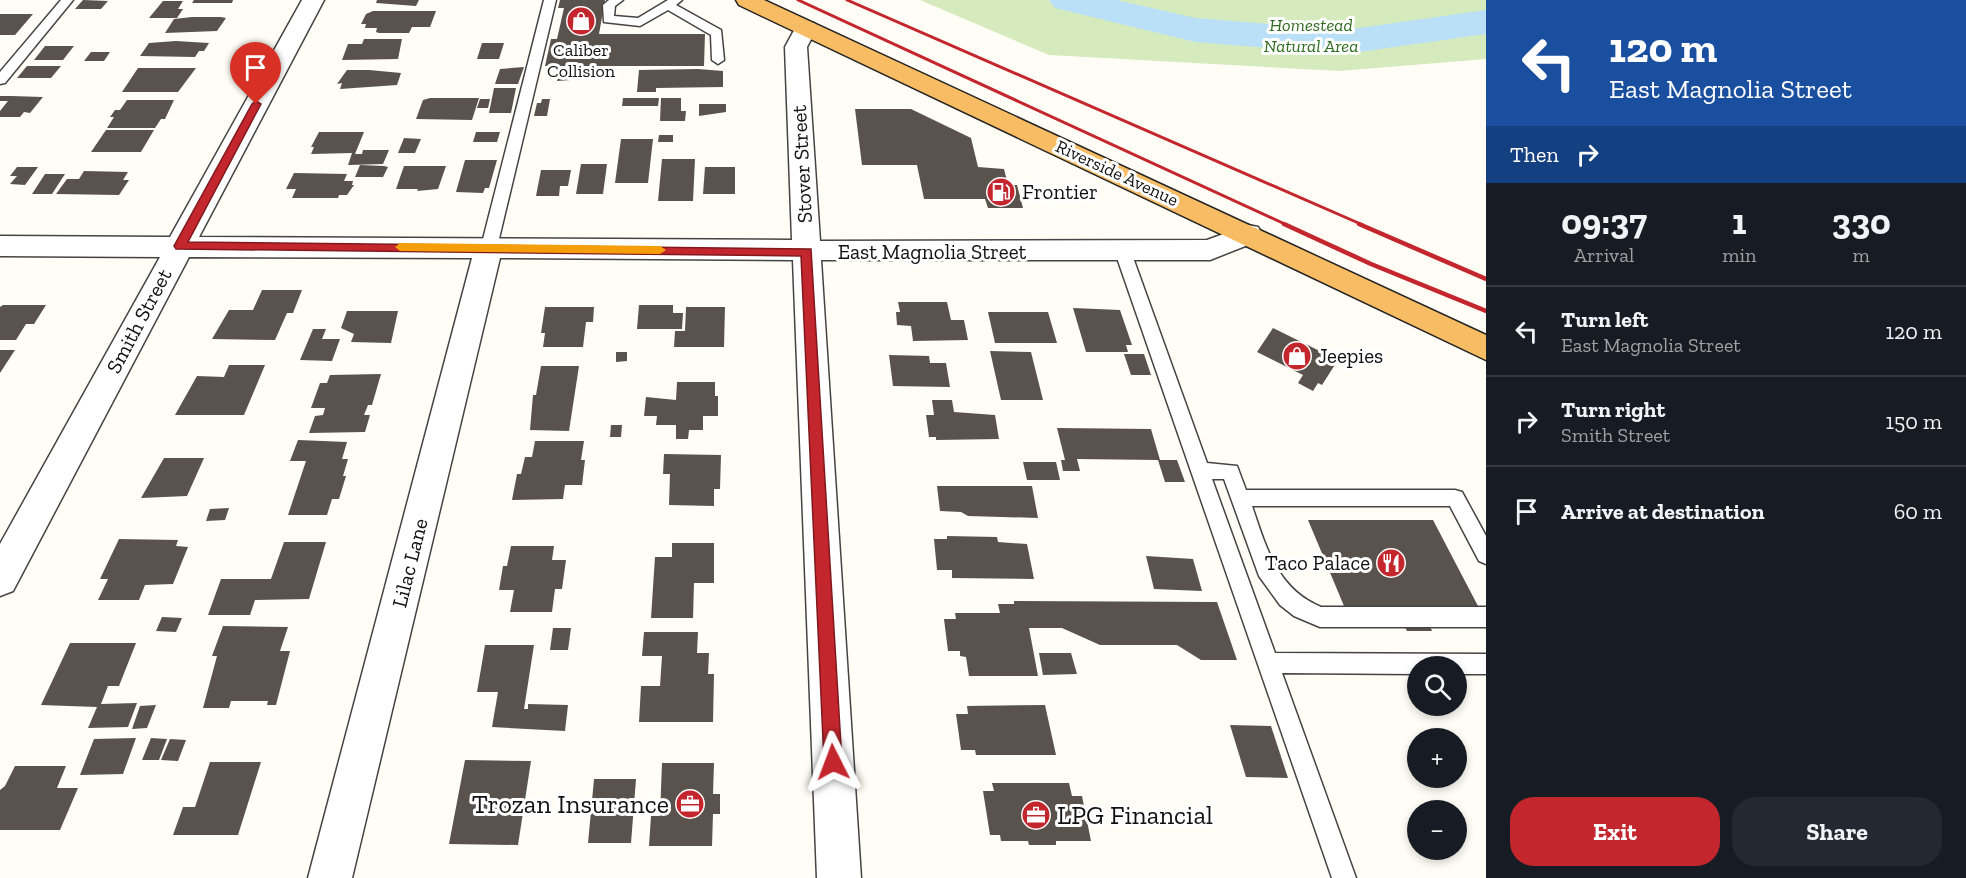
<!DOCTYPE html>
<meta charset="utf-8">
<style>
:root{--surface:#171b24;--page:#242831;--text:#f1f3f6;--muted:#9ea1a6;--line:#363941;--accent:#c4262e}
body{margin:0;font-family:"Zilla Slab",serif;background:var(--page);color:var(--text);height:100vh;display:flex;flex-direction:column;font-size:22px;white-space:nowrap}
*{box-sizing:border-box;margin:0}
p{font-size:20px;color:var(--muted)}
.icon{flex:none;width:33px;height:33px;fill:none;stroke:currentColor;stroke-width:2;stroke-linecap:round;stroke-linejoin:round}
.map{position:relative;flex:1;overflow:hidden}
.side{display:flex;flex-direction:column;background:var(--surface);width:480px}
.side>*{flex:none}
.guide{background:#1a4fa0;color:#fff;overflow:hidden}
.fabs{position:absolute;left:1407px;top:656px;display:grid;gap:12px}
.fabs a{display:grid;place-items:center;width:60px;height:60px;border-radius:50%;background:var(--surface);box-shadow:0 3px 9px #0003;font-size:30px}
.pin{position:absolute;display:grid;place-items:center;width:51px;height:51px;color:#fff;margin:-62px -26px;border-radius:50% 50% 50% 0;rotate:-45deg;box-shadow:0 0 6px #0007}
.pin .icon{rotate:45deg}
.me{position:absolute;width:66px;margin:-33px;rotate:357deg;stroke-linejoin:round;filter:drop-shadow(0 0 4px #0008)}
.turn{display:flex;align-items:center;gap:21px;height:126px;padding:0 24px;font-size:27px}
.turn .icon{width:78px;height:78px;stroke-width:2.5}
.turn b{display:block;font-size:42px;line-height:51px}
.then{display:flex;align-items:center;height:57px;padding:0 24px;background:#0003;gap:12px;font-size:22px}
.eta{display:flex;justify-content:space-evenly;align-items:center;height:102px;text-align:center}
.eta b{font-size:36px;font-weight:800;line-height:42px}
.primary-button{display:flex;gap:12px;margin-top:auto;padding:12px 24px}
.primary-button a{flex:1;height:69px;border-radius:24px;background:var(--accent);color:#fff;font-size:24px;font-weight:800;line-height:69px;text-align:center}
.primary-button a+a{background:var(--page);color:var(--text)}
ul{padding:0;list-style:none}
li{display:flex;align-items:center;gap:18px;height:90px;padding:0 24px;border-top:2px solid var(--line)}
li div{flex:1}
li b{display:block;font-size:22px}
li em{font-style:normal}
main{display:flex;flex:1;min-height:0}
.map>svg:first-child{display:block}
.green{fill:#d5ebbd}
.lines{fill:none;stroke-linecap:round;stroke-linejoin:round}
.river{fill:#b9e0f7;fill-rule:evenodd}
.building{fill:#5a524d}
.service-casing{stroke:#444;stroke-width:3}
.minor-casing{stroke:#444;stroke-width:3}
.trunk-casing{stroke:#222;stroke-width:3}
.service{fill:#fff;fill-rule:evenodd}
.minor{fill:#fff;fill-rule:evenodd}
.trunk{fill:#f7bc64;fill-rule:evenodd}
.rail-far1{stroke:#c4262e;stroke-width:3}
.rail{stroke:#c4262e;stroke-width:4.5}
.route{fill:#c4262e;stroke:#7f191e;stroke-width:1.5}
.slow{fill:#f59e0b}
.labels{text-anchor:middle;stroke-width:6;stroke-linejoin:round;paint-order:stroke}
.far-park-label{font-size:18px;font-style:italic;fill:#2f6b1f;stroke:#fff}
.far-poi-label{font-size:18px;fill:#111;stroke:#fff}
.far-street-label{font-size:18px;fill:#111;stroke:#fff}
.street-label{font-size:21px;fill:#111;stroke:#fff}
.poi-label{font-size:21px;fill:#111;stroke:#fff;text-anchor:start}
.near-poi-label{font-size:26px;fill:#111;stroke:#fff;text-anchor:end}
</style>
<main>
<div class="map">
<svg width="1486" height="878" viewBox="0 0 1486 878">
<rect width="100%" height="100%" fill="#fffdf5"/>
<!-- green -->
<path class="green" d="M920 0H1486V59L1339 71 1049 55Z"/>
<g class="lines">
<!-- river -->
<path class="river" d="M1049 0H1117L1195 18 1345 30 1486 10V34L1345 54 1195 42 1055 8Z"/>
</g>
<!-- building -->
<g class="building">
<path d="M83 0 108 1 101 9H75Z"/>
<path d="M194 0H233L232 3H192Z"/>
<path d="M377 0H419L416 6 376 3Z"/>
<path d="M560 0H605L599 34H705L704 66H545L551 39H557L564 8H558Z"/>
<path d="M163 1H183L178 9H183L177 18H149Z"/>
<path d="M373 11H436L430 27H412L409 33H379L376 32 377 28H365L366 24H361L366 14Z"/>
<path d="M0 14H33L15 35H0Z"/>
<path d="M192 17H221L226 18 217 31 165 33 174 19Z"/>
<path d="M364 39H402L398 59 342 60 348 44H362Z"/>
<path d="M176 41 209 43 204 51H199L195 57 140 56 149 43Z"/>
<path d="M482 43H504L499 59H477Z"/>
<path d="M45 46H74L63 60H34Z"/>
<path d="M91 52H110L104 61H84Z"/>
<path d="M27 66H61L51 78H17Z"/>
<path d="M524 67 518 84H495L500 69Z"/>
<path d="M559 67H586L584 79 557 81Z"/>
<path d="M138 68H196L178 92H122Z"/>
<path d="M698 69 723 71V87L656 88V92H637L639 70Z"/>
<path d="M347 70H369L401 73 397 85 340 89 342 83 337 84Z"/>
<path d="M494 88H516L511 113H489Z"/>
<path d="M0 96H11L43 97 30 113 24 112 20 117H0V111L8 101H0Z"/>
<path d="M430 98H479L472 120 416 119 423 100Z"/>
<path d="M623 98H659L658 106H622Z"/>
<path d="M661 98H681V111H686L685 121H660Z"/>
<path d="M480 99H490L488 108H477Z"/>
<path d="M542 99H550L547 116H534L537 103H541Z"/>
<path d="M127 100H174L165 119H161L155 128H107L114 117H110L115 110H120Z"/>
<path d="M699 104H726V112L699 116Z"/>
<path d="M855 109H911L971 138 978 167 1004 169 1008 185H1017L1023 208H988L985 199H924L917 165H862Z"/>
<path d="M106 130H154L141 152H91Z"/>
<path d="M319 132H364L355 154H362L363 150H389L383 164 348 165 352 153 311 154 314 147H311Z"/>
<path d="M476 132H500L497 142H473Z"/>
<path d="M659 135H673V142H658Z"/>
<path d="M404 138 421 139 415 153H398Z"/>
<path d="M621 139H653L648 183H615Z"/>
<path d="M662 159H695L693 201H658Z"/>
<path d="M465 160H497L489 188H485L483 193 456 192Z"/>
<path d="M581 164H607L603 194H576Z"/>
<path d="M360 165 384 166 388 167 383 177H355Z"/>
<path d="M404 166H446L438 189 417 191 418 189H396Z"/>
<path d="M17 167H38L25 185 10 184 17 176H10Z"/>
<path d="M705 167H735V194H703Z"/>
<path d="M541 170H571L568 186H560L559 196H536Z"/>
<path d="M84 171 128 172 123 180H129L119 195 56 194 67 179H79Z"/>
<path d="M294 173 347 174 344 181H353L352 185H354L347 195H339L338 198H292L296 189H286Z"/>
<path d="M45 174H65L52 194H32Z"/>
<path d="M262 290H302L293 313H287L275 340 212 339 229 310H253Z"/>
<path d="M898 302H947L951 320H964L968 340 913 341 911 326 897 325 896 312H900Z"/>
<path d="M3 305H46L34 324H26L16 340H0V307Z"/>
<path d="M639 305H673V313H683L682 329H637Z"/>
<path d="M545 307H594L593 322H586L583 347H543L545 333H541Z"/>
<path d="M686 307H725L724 347H674L675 331H685Z"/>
<path d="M1073 308 1120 310 1132 345H1126L1128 352H1086Z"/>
<path d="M347 311H398L391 343 351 342 354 334 341 328Z"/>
<path d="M988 312H1048L1057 343H995Z"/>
<path d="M1273 328 1338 360 1322 385 1318 383 1313 391 1298 383 1303 375 1257 352Z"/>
<path d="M313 329H326L322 339H340L332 361 300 360Z"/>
<path d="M0 350H15L0 373Z"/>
<path d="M990 351 1031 352 1043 400H1001Z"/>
<path d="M616 352H627V361L616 362Z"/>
<path d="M1124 354H1144L1151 375H1131Z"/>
<path d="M889 355 929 356 930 363H946L950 387 893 386Z"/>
<path d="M229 365H265L244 415H175L197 376 224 377Z"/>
<path d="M541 366H579L569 431 530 430 533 395H536Z"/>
<path d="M381 374 372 405H368L364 415H370L365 432 309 433 315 416 323 415 325 408H311L320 383H327L330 375Z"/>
<path d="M677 382H715V396H718V416H703V430H689L688 439H676V425H656L657 416H644L646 397 676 400Z"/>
<path d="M932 400H952L954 412 995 415 999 439 936 440V437H929L926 415H934Z"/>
<path d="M611 425H622L621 437H610Z"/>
<path d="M1057 428 1151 429 1160 460H1177L1185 482H1165L1158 460 1077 459 1080 471H1063L1061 460H1065Z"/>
<path d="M298 440 347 442 342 459H348L343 476H346L339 499H332L327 515H288L306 461H290Z"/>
<path d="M535 441H584L581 460H585L582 485H565L563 499 512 500 517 474H521L525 457H532Z"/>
<path d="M664 454 721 455 720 489H714V506L669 505 670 474H663Z"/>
<path d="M164 458H204L187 496 141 498Z"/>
<path d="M1023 462H1056L1060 480H1027Z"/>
<path d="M937 486H1032L1038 518 968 516 961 512 940 511Z"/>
<path d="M229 508 225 520 206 521 210 509Z"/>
<path d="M1308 520H1433L1478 606H1421L1432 631H1407L1395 606H1344Z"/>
<path d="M947 536 997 537 998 542 1027 544 1034 579 952 578V570H937L934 539H947Z"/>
<path d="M119 539 178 540 176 546 188 547 173 584 145 585 139 600H98L108 579H100Z"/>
<path d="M284 542H326L309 599 255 600 250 615H208L221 579H271Z"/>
<path d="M672 543H714V583H694L693 618H651L655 557H672Z"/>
<path d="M511 546H554L552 560H566L562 589H555L552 612H510L514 590H499L503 566H507Z"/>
<path d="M1146 556 1193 559 1202 591 1154 589Z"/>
<path d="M1014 601 1217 602 1237 660H1201L1177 645H1100L1062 628H1029L1038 676H969L966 657 960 656V651H948L944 619H956L955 613H1000L998 604H1014Z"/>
<path d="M162 617 182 618 176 632 156 631Z"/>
<path d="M223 626 288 627 280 651H290L276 705H267L268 701H231L229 708H203L217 656H212Z"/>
<path d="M553 628H571L568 650H550Z"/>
<path d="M644 632H698L697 653H709L708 674H714L713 722H639L641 686H660L662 656H642Z"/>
<path d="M70 643H136L119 686H108L101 704 137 703 128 727 88 728 97 707 41 705Z"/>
<path d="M485 645H534L524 709H528V704L568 705 565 731 492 727 498 692H477Z"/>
<path d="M1039 653H1071L1077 674 1043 675Z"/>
<path d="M156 705 147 728 132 729 140 706Z"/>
<path d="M1045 705 1056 755H976L975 750H961L956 714H968L967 706Z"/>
<path d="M1230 725 1271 726 1288 778 1246 777Z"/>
<path d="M136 738 123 774 80 775 94 739Z"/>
<path d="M151 738 167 739 159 760H142Z"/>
<path d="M170 739 186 740 178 761 161 760Z"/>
<path d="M465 760 531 761 518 845 449 844Z"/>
<path d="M210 762H261L238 835H173L183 807H195Z"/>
<path d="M662 763H714L713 794H720V814H713L712 846H649L651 816H660Z"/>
<path d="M15 766H66L57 788H78L60 830H0V790L5 786Z"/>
<path d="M594 779H636L631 843H588Z"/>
<path d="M992 783H1069L1072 796H1082L1091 841H1056V845H1029L1028 841H1001L1000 835H990L983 791H994Z"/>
</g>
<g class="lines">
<!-- service casing -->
<g class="service-casing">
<g id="service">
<path d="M61 0H73L5 83 0 84V72Z"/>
<path d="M544 0H556L497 247 489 252 481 247Z"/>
<path d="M609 0H623L615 6 614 16 638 18 668 0H682L676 5 721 30 724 60 718 64 712 60 711 35 668 10 640 26 604 22 603 5Z"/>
<path d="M1123 247 1131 252 1207 463 1237 466 1246 490H1455L1462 492 1486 536V564L1479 561 1450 506H1252C1266 547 1277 589 1321 607H1486V627H1320L1294 616 1280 605 1259 576 1224 479H1212L1275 653 1486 654V674H1456V666H1418V674L1282 673 1356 878H1332L1115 252Z"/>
</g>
</g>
<!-- minor casing -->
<g class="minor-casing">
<path id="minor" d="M302 0H324L199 237 792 240 785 47 798 23H814L817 28 807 47 820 241 1207 240 1248 225 1258 227 1262 234 1258 241 1210 260H821L861 878H817L793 260 500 258 352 878H308L472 258 189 257 13 591 0 596V544L160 257 0 256V236L170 237Z"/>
</g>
<!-- trunk casing -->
<g class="trunk-casing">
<path id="trunk" d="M736 0H764L1486 335V360L739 5Z"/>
</g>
<!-- service -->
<use href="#service" class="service"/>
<!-- minor -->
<use href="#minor" class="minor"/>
<!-- trunk -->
<use href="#trunk" class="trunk"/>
<!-- rail-far1 -->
<g class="rail-far1">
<path d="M798 0 1287 225"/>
<path d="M847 0 1363 225"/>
</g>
<!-- rail -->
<g class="rail">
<path d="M1284 224 1371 264 1486 311"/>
<path d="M1359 224 1486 279"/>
</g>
</g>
<!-- route -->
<path class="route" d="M256 101 261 104 188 242 811 249 842 762 839 768 833 771 827 768 824 762 801 256 176 249 174 246 252 104Z"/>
<!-- slow -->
<path class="slow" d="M400 243 660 246 666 250 660 254 400 251 395 247Z"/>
<!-- icons -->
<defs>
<g id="shop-disc" transform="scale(1.5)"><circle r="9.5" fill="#c4262e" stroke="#fff"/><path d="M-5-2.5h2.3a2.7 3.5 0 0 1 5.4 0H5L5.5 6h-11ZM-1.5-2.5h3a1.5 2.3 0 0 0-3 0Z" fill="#fff"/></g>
<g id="fuel-disc" transform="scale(1.5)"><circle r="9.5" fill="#c4262e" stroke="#fff"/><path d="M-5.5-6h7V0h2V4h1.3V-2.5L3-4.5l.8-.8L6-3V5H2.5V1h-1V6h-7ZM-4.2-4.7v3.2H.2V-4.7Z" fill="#fff"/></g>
<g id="restaurant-disc" transform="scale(1.5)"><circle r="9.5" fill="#c4262e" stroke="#fff"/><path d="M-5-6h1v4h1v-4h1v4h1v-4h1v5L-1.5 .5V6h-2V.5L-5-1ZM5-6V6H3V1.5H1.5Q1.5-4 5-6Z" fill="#fff"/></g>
<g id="office-disc" transform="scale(1.5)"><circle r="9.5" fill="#c4262e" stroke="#fff"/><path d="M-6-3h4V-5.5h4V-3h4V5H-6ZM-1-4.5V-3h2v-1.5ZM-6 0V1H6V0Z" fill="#fff"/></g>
</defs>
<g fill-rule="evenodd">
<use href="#shop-disc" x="581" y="21"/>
<use href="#fuel-disc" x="1001" y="192"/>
<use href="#shop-disc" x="1297" y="356"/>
<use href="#restaurant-disc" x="1391" y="563"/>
<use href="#office-disc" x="690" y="804"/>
<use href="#office-disc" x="1036" y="815"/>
</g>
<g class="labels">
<!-- far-park labels -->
<g class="far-park-label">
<text x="1311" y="31">Homestead<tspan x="1311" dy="21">Natural Area</tspan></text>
</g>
<!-- far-poi labels -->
<g class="far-poi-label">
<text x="581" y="56">Caliber<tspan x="581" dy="21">Collision</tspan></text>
</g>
<!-- far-street labels -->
<g class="far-street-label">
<text transform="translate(1117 173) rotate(25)" y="6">Riverside Avenue</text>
</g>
<!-- street labels -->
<g class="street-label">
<text transform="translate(802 164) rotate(-93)" y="7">Stover Street</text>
<text x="932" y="259">East Magnolia Street</text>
<text transform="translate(139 321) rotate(-62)" y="7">Smith Street</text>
<text transform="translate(410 563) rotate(-76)" y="7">Lilac Lane</text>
</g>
<!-- poi labels -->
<g class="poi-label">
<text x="1022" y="199">Frontier</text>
<text x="1318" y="363">Jeepies</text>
<text x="1370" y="570" text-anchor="end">Taco Palace</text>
</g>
<!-- near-poi labels -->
<g class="near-poi-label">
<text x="669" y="813">Trozan Insurance</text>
<text x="1057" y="824" text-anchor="start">LPG Financial</text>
</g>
</g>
</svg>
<div class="fabs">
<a><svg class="icon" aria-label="search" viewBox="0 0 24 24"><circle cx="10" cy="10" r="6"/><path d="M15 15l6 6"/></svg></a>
<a>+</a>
<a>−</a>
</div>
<div class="pin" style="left:256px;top:104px;background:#d93025"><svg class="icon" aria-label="arrive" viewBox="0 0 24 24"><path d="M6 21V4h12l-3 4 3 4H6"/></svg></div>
<svg class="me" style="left:833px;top:762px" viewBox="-20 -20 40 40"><path d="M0-17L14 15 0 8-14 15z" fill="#c4262e" stroke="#fff" stroke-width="4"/></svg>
</div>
<section class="side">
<div class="guide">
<div class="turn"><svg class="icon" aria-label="left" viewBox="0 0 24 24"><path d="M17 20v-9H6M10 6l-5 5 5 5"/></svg><div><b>120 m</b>East Magnolia Street</div></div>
<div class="then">Then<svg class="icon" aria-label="right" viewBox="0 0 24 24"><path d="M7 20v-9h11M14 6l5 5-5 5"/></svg></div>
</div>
<div class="eta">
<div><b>09:37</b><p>Arrival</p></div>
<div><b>1</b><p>min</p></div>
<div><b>330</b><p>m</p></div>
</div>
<ul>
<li><svg class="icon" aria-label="left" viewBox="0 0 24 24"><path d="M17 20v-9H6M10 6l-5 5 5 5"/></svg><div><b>Turn left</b><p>East Magnolia Street</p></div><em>120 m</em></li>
<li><svg class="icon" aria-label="right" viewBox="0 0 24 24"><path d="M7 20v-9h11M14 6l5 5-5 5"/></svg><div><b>Turn right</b><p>Smith Street</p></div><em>150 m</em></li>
<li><svg class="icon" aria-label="arrive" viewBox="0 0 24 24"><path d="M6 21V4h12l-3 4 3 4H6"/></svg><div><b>Arrive at destination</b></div><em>60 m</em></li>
</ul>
<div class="primary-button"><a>Exit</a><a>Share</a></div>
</section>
</main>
